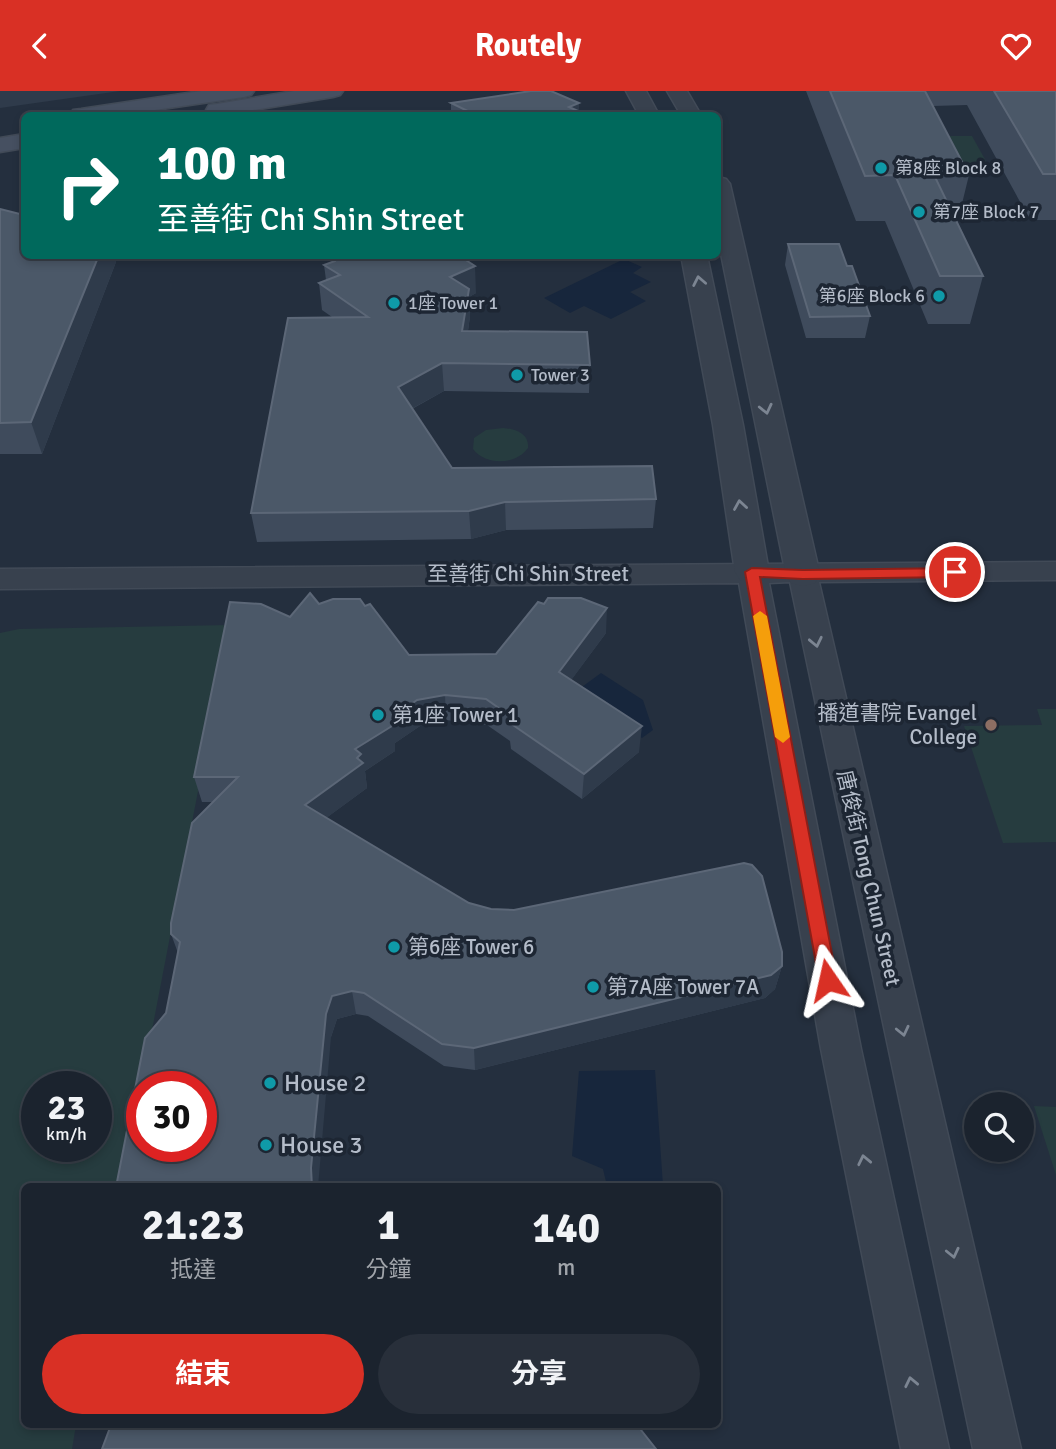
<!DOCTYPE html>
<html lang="zh-TW">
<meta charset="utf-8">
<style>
:root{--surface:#1b232e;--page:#282f3a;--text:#f1f3f6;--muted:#a0a4aa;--line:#39404a;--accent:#d93025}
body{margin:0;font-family:Signika,"Noto Sans TC",sans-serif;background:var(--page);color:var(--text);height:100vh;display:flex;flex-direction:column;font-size:26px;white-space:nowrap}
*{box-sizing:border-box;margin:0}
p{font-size:23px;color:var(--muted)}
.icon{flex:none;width:38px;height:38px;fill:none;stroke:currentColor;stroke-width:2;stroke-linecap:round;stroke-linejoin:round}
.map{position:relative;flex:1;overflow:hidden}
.drawer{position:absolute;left:21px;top:1092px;width:700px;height:245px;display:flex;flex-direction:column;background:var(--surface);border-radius:10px;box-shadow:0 4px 10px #0003,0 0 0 2px var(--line)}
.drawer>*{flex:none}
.guide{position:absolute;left:21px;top:21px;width:700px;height:147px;border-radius:10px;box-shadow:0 4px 10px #0003,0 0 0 2px var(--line);background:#00695c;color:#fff;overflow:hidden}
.buttons{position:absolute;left:964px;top:1001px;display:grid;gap:14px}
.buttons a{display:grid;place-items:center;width:70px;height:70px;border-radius:50%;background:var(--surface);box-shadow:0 4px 10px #0003,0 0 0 2px var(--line);font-size:35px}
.speed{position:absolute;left:21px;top:980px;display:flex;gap:14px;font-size:35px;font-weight:700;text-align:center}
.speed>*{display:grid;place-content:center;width:91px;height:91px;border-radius:50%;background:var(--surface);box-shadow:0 4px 10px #0003,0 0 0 2px var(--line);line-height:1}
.speed small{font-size:18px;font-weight:400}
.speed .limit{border:10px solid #d22;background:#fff;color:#111}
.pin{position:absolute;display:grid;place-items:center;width:60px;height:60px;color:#fff;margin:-30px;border:4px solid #fff;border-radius:50%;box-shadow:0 2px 7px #0007}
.me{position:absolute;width:77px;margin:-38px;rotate:349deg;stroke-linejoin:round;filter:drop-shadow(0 0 5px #0008)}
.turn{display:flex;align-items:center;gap:24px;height:147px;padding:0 21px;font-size:32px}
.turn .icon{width:91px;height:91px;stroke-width:2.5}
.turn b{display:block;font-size:49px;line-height:60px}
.eta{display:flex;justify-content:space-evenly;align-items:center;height:119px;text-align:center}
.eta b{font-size:42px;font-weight:700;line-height:49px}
.button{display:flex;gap:14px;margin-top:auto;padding:14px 21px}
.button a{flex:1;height:80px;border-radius:42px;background:var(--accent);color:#fff;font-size:28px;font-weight:700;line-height:80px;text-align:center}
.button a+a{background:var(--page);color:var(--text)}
header{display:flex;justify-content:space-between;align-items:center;height:91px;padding:0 21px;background:var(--accent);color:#fff;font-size:32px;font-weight:700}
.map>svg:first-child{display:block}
.green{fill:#263c3f;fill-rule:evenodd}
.water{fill:#17263c}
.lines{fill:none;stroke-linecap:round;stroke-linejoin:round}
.minor-casing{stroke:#414a57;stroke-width:3}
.tertiary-casing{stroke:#414a57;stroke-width:3}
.secondary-casing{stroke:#414a57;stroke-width:3}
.minor{fill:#38414e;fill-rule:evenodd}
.tertiary{fill:#38414e;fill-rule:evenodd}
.secondary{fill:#465061;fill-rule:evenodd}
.wall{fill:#3f4b5c}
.shaded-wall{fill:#2f3b4b}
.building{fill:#4b5868;stroke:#5c6777;stroke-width:2;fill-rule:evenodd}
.oneway{stroke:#7c8592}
.route{fill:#d93025;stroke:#8d1f18;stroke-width:2}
.slow{fill:#f59e0b}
.culture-dot{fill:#0f9aa8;stroke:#1d2633;stroke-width:2.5}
.education-dot{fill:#8d6e63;stroke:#1d2633;stroke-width:2.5}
.labels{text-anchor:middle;stroke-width:7;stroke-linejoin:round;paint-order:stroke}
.far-poi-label{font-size:18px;fill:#b4bcc9;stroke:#1d2633;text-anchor:start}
.street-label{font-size:21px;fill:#b4bcc9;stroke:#1d2633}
.poi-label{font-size:21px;fill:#b4bcc9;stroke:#1d2633;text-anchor:start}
.near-poi-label{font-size:24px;fill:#b4bcc9;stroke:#1d2633;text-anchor:start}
</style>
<header><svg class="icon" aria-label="back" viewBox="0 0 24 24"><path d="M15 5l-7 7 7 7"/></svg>Routely<svg class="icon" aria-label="heart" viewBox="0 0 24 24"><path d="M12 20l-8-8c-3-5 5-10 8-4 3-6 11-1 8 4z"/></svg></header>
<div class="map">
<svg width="1056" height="1358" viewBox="0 0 1056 1358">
<rect width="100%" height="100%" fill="#242f3e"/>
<!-- green -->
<g class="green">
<path d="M924 45H972L987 72 937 73Z"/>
<path d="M503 337C515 338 529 342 528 357 516 374 486 375 473 358L474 347 486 339Z"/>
<path d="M230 534 122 1095 24 1096V1334H76L72 1358H0V542L19 538ZM37 996H96V1055H37Z"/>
<path d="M1037 618H1056V751L1003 752 964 635 1042 634Z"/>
<path d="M1034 1015 1056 1016V1084Z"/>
</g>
<!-- water -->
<g class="water">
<path d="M624 168 642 176 633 182 651 191 630 201 646 210 611 228 584 215 570 222 544 207Z"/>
<path d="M601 582 643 609 653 639 642 647 575 601Z"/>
<path d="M655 979 663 1095H607L603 1078 572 1065 579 980Z"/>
</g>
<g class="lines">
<!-- minor casing -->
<g class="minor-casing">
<path id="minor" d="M1056 471V489L819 491 1021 1358H973L790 491 769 492 861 958 949 1358H901L821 958 739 492 0 498V478Z"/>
</g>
<!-- tertiary casing -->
<g class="tertiary-casing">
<g id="tertiary">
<path d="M626 0H646L659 24H639Z"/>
<path d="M667 0H687L701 24H681Z"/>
<path d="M718 86 726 88 730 93 820 484 815 492 803 495 791 492 786 484 718 148Z"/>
<path d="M681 164H707L743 334 769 481 764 489 752 492 740 489 735 481 713 334Z"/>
</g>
</g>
<!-- secondary casing -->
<g class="secondary-casing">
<g id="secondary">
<path d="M201 0H254L251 4 244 6 121 24H70L73 19 81 18Z"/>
<path d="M294 0H343L340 4 333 6 223 24H209L206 19 209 14 217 13Z"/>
<path d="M24 43V57L0 61V47Z"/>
</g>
</g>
<!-- minor -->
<use href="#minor" class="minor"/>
<!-- tertiary -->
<use href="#tertiary" class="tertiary"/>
<!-- secondary -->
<use href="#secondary" class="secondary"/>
</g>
<!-- wall -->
<g class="wall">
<path d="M806 0H1056V129H1030L967 14 933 15 969 84 958 129H956L983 185 970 233H928L885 130H856Z"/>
<path d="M451 12 579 24H451Z"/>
<path d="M0 118 24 164H114L116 171 42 363H0Z"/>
<path d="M788 153 847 175 870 225 865 247H806L785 174Z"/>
<path d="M464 169 476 202 469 206 470 225 468 240 590 274 589 302 444 300 412 318 452 377 656 408 653 437 506 439 471 448 257 451 251 422 332 226 322 219 319 192 326 189 324 174 335 170Z"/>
<path d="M319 513 365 515 409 564 496 563 606 542 571 589 639 661 582 708 511 658 510 650 487 634 446 629 420 635 395 652V660L365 680 367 697 326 727 469 812 491 818 782 875 775 898 765 907 475 979 444 975 368 925 356 923 337 928 331 946 166 922 178 862 171 843 213 711H202L194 686 290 526Z"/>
</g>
<!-- shaded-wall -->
<g class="shaded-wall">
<path d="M0 0H120L0 17Z"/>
<path d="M579 12V24H567L569 16Z"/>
<path d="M99 164H114L116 171 42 363 31 331Z"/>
<path d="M439 164H473L440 180Z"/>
<path d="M475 175 476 202 469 206 470 225 464 268 450 186Z"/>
<path d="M442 272 444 300 400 324 398 296Z"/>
<path d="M505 411 506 439 471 448 469 420Z"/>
<path d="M607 517 606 542 558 607 559 581Z"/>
<path d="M445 604 446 629 420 635 395 652V660L365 680 367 697 310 739 305 714 355 658 392 627 417 609Z"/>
<path d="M642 635 639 661 582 708 584 683Z"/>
<path d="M782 875 775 898 765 907 475 979 474 957Z"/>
<path d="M352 900 356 923 337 928 331 946 318 1096H312L311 1077 326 923 332 905Z"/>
</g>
<!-- building -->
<g class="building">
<path d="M531 0H551L579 12 569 16 578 20 567 24H473H476L451 12Z"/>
<path d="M830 0H925L969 84H934L983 185H940L895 84 865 85Z"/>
<path d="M994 0H1056V83H1043Z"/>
<path d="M0 118 24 124V164H99L31 331 0 332Z"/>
<path d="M788 153H839L847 175H852L870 225 810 226Z"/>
<path d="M335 164H458L475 175 450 186 469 198 462 240 587 241 590 274 442 272 398 296 452 377 652 375 656 408 505 411 469 420 251 422 288 227 368 226 319 192 340 184 324 174 335 170Z"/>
<path d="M310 502 319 513 333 508H360L365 515 370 513 409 564 496 563 538 511 544 513 548 507H581L607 517 559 581 642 635 584 683 510 632V625L486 608 445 604 417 609 392 627V635L355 658 361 663 357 667 363 672 305 714 469 812 491 818 514 819 744 772 752 774 762 785 782 861V875L771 884 474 957 442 953 364 902 352 900 332 905 326 923 311 1077 312 1096H116L145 947 166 922 180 851 171 843V832L192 732 238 686H194L230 511 261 513 290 526ZM142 996H201V1055H142Z"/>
<path d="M111 1334H637L656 1358H102Z"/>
</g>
<!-- one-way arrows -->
<defs><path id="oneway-chevron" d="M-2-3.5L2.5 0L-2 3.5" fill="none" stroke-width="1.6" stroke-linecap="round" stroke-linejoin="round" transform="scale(1.75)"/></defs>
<g class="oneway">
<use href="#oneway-chevron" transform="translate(699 190) rotate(-101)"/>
<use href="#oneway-chevron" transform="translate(766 318) rotate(77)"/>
<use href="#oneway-chevron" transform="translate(740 414) rotate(-99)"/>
<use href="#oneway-chevron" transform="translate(816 551) rotate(78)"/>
<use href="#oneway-chevron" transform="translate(903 940) rotate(77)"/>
<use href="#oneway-chevron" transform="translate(864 1069) rotate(-102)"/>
<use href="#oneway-chevron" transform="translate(953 1162) rotate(77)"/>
<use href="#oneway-chevron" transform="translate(911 1291) rotate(-102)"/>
</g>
<!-- route -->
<path class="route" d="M752 477 803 479 955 477 962 481 955 486 803 488 760 486 837 889 834 895 828 897 822 895 819 889 745 481Z"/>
<!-- slow -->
<path class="slow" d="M760 520 767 525 790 646 783 652 775 646 753 525Z"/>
<!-- markers -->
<g class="culture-dot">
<circle cx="881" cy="77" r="7"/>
<circle cx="919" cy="121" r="7"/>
<circle cx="939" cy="205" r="7"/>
<circle cx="394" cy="212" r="7"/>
<circle cx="517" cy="284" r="7"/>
<circle cx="378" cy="624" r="7"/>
<circle cx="394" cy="856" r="7"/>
<circle cx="593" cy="896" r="7"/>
<circle cx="270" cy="992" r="7"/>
<circle cx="266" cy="1054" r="7"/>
</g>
<circle class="education-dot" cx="991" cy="634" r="7"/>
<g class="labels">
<!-- far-poi labels -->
<g class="far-poi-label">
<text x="895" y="83">第8座 Block 8</text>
<text x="933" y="127">第7座 Block 7</text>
<text x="925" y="211" text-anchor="end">第6座 Block 6</text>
<text x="408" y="218">1座 Tower 1</text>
<text x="531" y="290">Tower 3</text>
</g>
<!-- street labels -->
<g class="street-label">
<text x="528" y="490">至善街 Chi Shin Street</text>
<text transform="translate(869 787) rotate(77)" y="7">唐俊街 Tong Chun Street</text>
</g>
<!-- poi labels -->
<g class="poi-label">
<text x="977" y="629" text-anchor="end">播道書院 Evangel<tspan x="977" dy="24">College</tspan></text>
<text x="392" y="631">第1座 Tower 1</text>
<text x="408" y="863">第6座 Tower 6</text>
<text x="607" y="903">第7A座 Tower 7A</text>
</g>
<!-- near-poi labels -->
<g class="near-poi-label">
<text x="284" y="1000">House 2</text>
<text x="280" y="1062">House 3</text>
</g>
</g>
</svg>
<div class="buttons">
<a><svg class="icon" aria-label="search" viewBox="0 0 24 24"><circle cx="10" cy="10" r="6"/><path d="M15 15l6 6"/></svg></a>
</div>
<div class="speed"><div>23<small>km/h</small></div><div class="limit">30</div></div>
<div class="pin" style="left:955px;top:481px;background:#d93025"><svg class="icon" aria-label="arrive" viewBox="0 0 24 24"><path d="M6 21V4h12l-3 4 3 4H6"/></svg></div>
<svg class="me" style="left:828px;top:889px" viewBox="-20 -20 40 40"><path d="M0-17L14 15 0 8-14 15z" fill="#d93025" stroke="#fff" stroke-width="4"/></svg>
<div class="guide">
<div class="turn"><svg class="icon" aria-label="right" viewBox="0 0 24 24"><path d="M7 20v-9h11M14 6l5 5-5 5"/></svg><div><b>100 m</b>至善街 Chi Shin Street</div></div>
</div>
<section class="drawer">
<div class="eta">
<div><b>21:23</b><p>抵達</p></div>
<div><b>1</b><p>分鐘</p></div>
<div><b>140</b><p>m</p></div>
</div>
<div class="button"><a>結束</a><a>分享</a></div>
</section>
</div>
